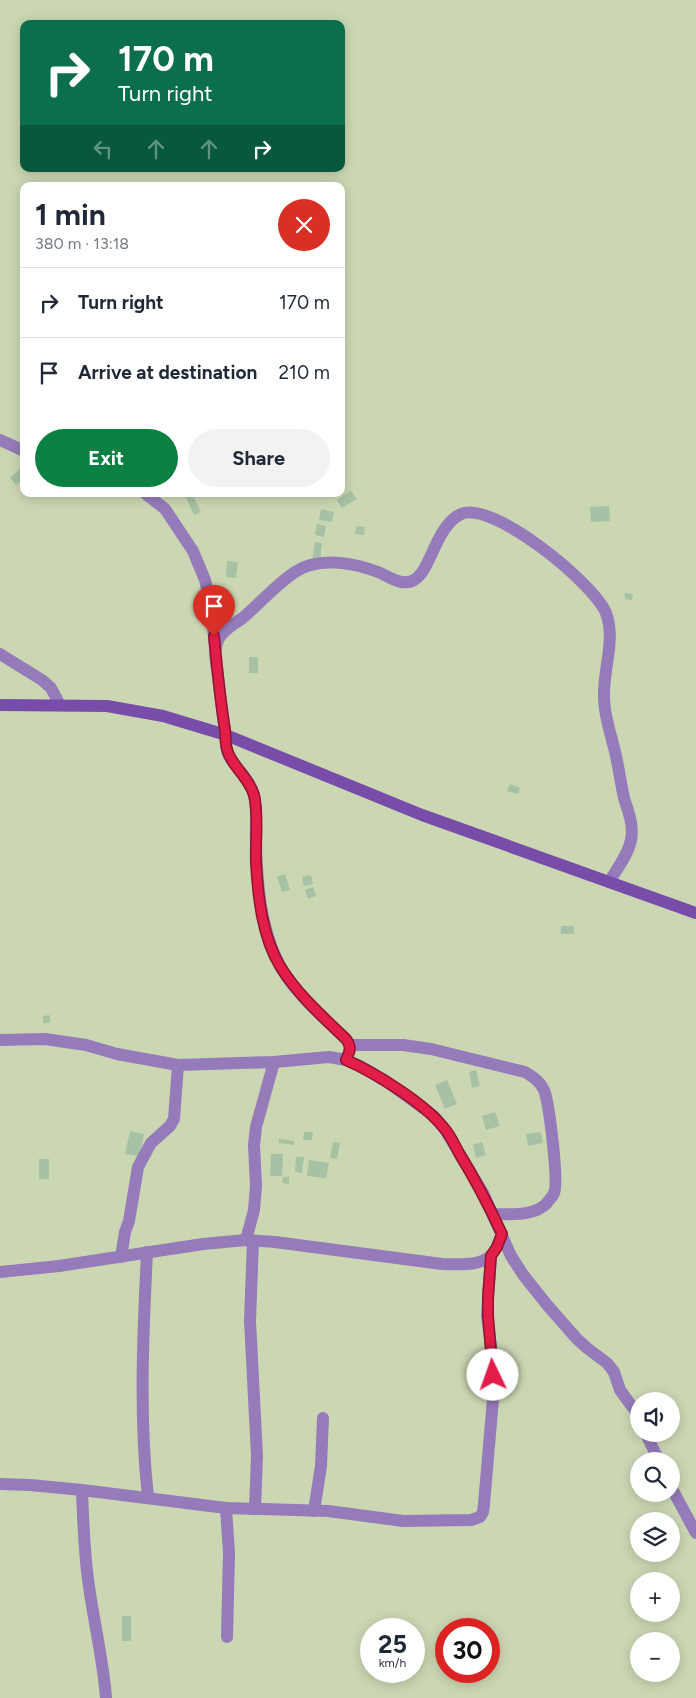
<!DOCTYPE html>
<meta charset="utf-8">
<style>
:root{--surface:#fff;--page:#f2f2f3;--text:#1f2937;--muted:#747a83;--line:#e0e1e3;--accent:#0b8043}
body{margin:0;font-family:Figtree,sans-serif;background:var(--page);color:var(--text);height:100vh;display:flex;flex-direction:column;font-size:19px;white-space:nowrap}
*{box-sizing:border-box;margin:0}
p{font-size:16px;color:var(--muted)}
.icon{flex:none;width:28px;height:28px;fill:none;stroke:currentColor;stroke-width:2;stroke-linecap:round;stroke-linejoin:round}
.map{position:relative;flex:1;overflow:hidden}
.side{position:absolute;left:20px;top:182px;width:325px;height:315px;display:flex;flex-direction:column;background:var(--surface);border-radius:10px;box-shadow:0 2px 12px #0003}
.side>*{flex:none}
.top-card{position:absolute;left:20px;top:20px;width:325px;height:152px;border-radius:10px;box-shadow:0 2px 12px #0003;background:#0b6e4f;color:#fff;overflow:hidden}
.controls{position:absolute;left:630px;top:1392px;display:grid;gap:10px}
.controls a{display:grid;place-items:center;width:50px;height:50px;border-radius:50%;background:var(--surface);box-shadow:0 2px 12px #0003;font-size:25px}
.speed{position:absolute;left:360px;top:1618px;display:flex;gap:10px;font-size:25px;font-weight:700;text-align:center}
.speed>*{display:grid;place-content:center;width:65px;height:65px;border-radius:50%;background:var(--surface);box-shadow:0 2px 12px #0003;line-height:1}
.speed small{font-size:12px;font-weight:400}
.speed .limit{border:8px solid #d22;background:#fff;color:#111}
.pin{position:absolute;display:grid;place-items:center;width:42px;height:42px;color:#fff;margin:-51px -21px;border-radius:50% 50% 50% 0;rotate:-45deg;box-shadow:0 0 5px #0007}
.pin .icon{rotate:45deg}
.me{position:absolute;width:55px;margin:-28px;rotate:357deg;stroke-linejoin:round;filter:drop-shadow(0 0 4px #0008)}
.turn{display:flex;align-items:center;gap:18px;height:105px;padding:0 15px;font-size:22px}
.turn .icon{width:65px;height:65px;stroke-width:2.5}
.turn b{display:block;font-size:35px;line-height:42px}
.lanes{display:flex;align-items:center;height:48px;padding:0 15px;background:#0003;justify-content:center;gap:25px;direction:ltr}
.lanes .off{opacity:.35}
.round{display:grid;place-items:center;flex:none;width:52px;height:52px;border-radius:26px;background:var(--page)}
.head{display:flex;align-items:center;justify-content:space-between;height:85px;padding:0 15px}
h1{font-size:30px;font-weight:700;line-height:38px}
.button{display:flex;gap:10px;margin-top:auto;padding:10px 15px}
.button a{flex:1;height:58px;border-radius:30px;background:var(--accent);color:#fff;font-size:20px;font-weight:700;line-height:58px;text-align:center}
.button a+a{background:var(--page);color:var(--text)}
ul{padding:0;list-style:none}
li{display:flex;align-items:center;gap:15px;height:70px;padding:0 15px;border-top:1px solid var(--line)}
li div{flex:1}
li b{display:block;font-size:19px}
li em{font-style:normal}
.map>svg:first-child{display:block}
.building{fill:#a6c1a4}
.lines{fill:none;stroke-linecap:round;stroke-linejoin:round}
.street{stroke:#957bb9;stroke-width:12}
.secondary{stroke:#784daa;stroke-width:12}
.route-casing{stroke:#92132f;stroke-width:12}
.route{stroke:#e11d48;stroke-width:9}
</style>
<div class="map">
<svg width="696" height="1698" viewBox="0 0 696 1698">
<rect width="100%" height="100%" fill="#cbd7b3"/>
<!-- building -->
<g class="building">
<path d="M22 467 24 478 16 485 10 478Z"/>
<path d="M351 491 357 499 342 508 337 500Z"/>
<path d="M193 495 201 512 194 515 186 498Z"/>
<path d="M609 506 610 521 591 522 590 507Z"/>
<path d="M321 509 334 512 332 522 319 520Z"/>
<path d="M317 524 326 526 324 537 315 535Z"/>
<path d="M357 526 365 527 364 535 355 534Z"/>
<path d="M315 542 322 543 320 562 312 561Z"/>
<path d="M227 561 238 562 236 578 226 577Z"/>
<path d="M625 593 633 594 632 600 625 599Z"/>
<rect x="249" y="657" width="9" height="16"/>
<path d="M510 784 520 788 518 794 507 791Z"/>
<path d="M285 874 290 890 282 892 277 877Z"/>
<path d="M311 875 313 884 304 886 302 877Z"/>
<path d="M313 887 316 896 308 899 305 890Z"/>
<rect x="561" y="926" width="13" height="8"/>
<path d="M50 1015V1023H43V1016Z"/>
<path d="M476 1070 480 1086 472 1088 469 1072Z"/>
<path d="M447 1080 457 1104 445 1109 435 1085Z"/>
<path d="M495 1112 500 1126 486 1130 482 1116Z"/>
<path d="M130 1131 144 1134 140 1156 125 1154Z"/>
<path d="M304 1132H313L312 1140H303Z"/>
<path d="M541 1132 543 1143 528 1146 526 1134Z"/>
<path d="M279 1139 294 1141V1145L279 1143Z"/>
<path d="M333 1142 340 1143 337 1159 330 1158Z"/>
<path d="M482 1142 486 1155 476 1158 473 1145Z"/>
<path d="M271 1154H283L282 1176H270Z"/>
<path d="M296 1157H304L302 1173 295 1172Z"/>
<rect x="39" y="1159" width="10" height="20"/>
<path d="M309 1160 329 1163 326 1178 307 1176Z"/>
<path d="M283 1177H289V1184L282 1183Z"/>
<rect x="122" y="1616" width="9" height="25"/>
</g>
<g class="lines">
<!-- street -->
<g class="street">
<path d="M0 440 24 451"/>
<path d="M146 494 165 509 193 551 205 580 211 606 215 648"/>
<path d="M0 654 42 680 51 688 60 705"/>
<path d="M0 1040 45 1039 86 1045 117 1054 178 1065 274 1062 329 1057 346 1060 360 1066 387 1082 416 1103 434 1116 444 1128 483 1193 511 1256 524 1276 548 1306 577 1339 587 1348 607 1363 614 1372 620 1390 639 1416"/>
<path d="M350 1045H403L431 1049 525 1072C533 1077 540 1081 544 1090 549 1102 559 1183 554 1193 553 1196 549 1200 547 1203 534 1217 510 1214 492 1214"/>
<path d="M346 1060C350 1051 352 1047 346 1039 323 1017 292 991 278 962 260 925 257 883 256 843 255 828 258 810 254 795 250 779 235 768 228 754 225 746 226 738 225 730 222 712 220 694 218 676 217 668 215 659 215 651 215 650 218 641 218 640 224 628 236 624 245 616 262 601 277 584 295 572 318 556 354 563 378 572 388 576 401 586 412 581 431 574 434 527 461 514 492 500 594 583 606 613 616 640 603 669 604 697 604 717 612 737 616 756 619 770 621 784 624 798 628 811 634 825 631 840 628 855 617 869 609 882"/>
<path d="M246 1240 254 1210 256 1186 254 1145 256 1127 274 1062"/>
<path d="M253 1241 250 1321 257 1456 255 1509"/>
<path d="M147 1252C143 1334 139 1416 148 1497"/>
<path d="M121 1257 125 1232 129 1221 138 1167 151 1143 170 1126 174 1119 178 1065"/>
<path d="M0 1272 59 1266 203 1244 246 1240 275 1242 442 1264C457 1264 480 1267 491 1255 497 1250 499 1241 502 1234"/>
<path d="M646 1434 659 1461"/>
<path d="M0 1484 30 1485 82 1490 226 1508 328 1511 403 1521 471 1520 480 1517 483 1512 484 1504 493 1399 492 1354 487 1315 491 1256"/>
<path d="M671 1487 696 1533"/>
<path d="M82 1490C83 1520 84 1550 88 1579 93 1619 103 1658 106 1698"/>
<path d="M226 1508 229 1553 227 1637"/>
<path d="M314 1511 321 1466 323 1418"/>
</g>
<!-- secondary -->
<path class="secondary" d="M0 705 107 706 163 716 226 735 422 815 696 913"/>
</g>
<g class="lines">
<!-- route casing -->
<g class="route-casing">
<path id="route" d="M214 636C217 668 220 699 225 730 226 737 225 743 227 749 231 766 249 777 254 795 259 815 255 842 256 863 258 897 262 936 280 966 297 994 323 1017 346 1039 352 1047 350 1051 346 1060 374 1072 424 1103 443 1127 450 1134 454 1144 459 1153 475 1179 489 1206 502 1234L497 1247 491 1256 488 1297V1316L493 1375"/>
</g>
<!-- route -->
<use href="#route" class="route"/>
</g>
</svg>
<div class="controls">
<a><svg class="icon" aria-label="sound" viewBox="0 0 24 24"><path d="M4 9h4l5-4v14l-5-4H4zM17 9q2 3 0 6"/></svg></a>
<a><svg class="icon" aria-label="search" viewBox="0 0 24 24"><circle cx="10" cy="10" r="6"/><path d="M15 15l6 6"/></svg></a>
<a><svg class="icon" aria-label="layers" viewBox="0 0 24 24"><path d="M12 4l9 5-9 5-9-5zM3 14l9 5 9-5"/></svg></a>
<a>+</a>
<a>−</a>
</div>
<div class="speed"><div>25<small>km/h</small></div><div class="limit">30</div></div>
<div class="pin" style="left:214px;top:636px;background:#d93025"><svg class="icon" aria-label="arrive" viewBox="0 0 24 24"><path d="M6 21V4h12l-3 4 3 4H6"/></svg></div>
<svg class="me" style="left:493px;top:1375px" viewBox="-20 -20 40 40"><circle r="19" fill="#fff"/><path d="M0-13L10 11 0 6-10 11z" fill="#e11d48"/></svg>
<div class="top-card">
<div class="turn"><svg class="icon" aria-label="right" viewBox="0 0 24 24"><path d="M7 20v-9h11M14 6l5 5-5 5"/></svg><div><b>170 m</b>Turn right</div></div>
<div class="lanes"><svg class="icon off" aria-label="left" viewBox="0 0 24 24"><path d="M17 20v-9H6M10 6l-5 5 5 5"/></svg><svg class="icon off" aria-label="ahead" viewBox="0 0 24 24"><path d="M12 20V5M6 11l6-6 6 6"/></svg><svg class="icon off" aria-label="ahead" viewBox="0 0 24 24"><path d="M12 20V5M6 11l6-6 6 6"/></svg><svg class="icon" aria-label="right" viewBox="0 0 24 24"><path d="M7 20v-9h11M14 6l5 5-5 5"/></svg></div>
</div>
<section class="side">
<div class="head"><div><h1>1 min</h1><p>380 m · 13:18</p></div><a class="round" style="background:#d93025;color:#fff"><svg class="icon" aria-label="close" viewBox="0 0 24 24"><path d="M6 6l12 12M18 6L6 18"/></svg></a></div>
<ul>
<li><svg class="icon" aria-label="right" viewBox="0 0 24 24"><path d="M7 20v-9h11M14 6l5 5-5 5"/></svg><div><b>Turn right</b></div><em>170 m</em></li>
<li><svg class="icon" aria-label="arrive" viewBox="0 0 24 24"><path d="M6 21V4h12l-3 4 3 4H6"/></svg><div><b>Arrive at destination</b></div><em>210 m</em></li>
</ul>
<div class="button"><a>Exit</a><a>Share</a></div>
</section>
</div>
